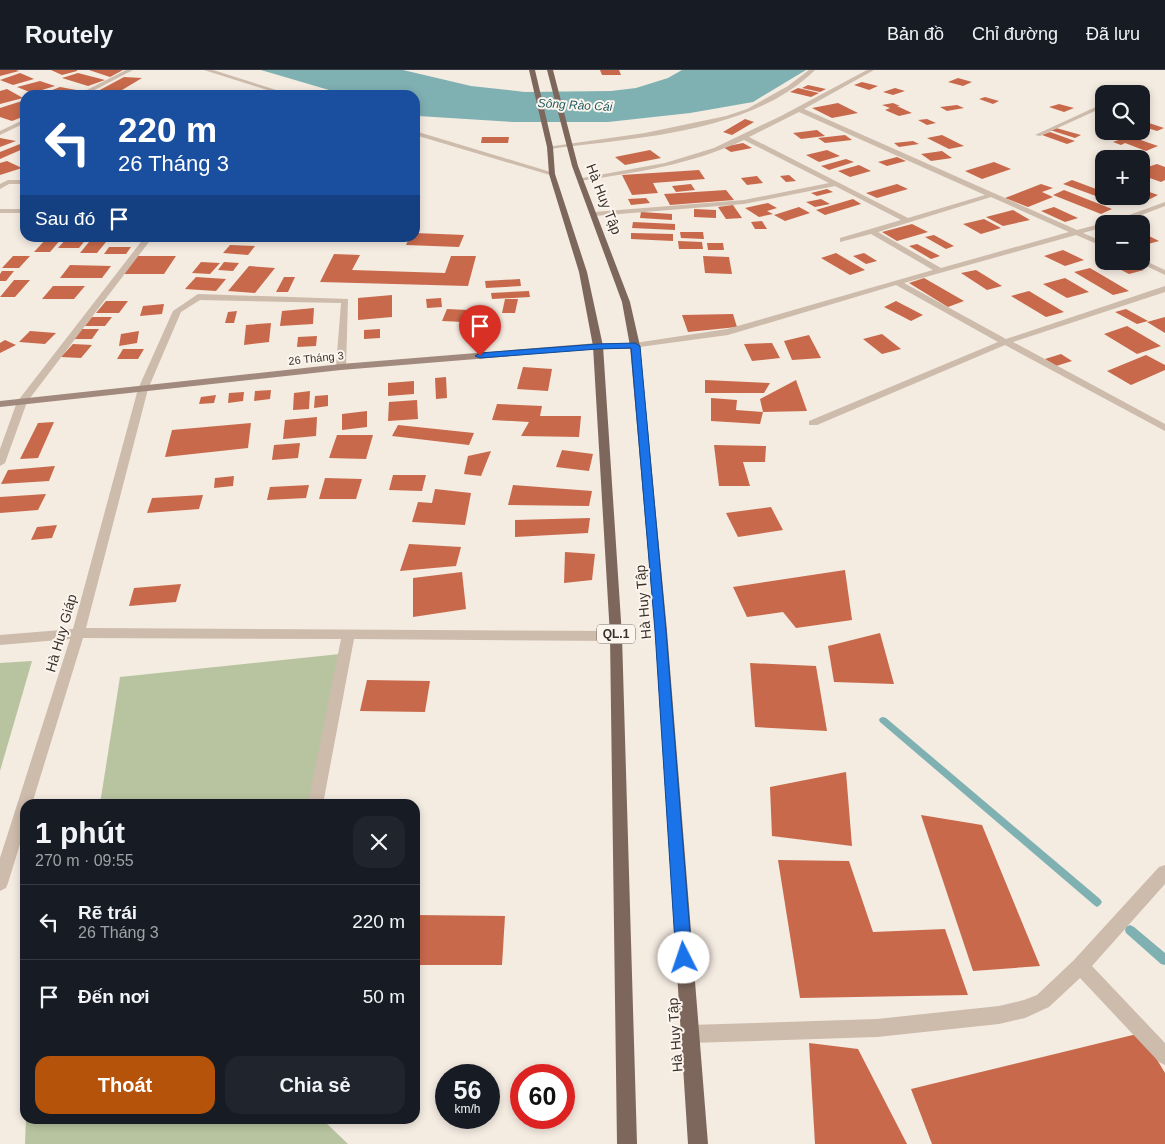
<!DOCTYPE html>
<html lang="vi">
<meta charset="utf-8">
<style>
:root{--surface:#171b24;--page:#20242c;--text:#f1f3f6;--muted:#9ea1a6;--line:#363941;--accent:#b45309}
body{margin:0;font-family:Helvetica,sans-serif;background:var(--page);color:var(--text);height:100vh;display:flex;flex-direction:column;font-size:19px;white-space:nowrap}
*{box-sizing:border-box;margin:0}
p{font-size:16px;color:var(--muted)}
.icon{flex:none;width:28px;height:28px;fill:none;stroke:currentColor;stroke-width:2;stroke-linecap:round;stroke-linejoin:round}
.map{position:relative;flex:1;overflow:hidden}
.panel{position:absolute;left:20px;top:729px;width:400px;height:325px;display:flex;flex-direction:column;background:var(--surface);border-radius:15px;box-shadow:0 2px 8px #0003}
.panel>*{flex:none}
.top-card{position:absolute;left:20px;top:20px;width:400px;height:152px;border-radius:15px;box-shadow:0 2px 8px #0003;background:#1a4fa0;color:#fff;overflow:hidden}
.fabs{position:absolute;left:1095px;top:15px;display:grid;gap:10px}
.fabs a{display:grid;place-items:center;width:55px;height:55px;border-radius:10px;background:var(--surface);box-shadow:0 2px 8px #0003;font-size:25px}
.speed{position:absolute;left:435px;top:994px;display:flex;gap:10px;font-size:25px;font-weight:700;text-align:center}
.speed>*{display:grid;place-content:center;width:65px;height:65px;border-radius:50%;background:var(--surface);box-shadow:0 2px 8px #0003;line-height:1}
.speed small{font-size:12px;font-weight:400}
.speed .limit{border:8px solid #d22;background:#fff;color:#111}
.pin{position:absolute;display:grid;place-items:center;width:42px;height:42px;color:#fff;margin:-51px -21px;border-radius:50% 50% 50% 0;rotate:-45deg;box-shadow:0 0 5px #0007}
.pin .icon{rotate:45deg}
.me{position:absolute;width:55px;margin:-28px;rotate:356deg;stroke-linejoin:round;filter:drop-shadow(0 0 4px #0008)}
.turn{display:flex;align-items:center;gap:18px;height:105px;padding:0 15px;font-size:22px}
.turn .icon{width:65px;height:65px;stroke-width:2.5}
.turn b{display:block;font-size:35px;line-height:42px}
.then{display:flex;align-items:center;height:48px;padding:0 15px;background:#0003;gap:10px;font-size:19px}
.round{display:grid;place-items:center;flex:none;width:52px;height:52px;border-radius:15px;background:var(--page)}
.headline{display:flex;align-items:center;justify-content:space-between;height:85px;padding:0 15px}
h1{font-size:30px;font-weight:700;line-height:38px}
.primary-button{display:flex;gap:10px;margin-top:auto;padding:10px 15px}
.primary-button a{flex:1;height:58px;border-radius:15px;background:var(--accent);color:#fff;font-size:20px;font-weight:700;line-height:58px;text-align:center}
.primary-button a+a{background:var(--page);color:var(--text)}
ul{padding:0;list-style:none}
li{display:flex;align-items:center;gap:15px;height:75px;padding:0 15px;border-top:1px solid var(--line)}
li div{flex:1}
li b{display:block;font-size:19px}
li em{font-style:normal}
header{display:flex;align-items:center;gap:30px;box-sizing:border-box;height:70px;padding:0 25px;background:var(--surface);border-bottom:1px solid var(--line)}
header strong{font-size:24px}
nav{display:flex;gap:28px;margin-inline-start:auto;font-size:18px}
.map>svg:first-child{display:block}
.green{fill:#b8c4a0}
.water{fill:#7fb0b2}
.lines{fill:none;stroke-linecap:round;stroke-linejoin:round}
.stream{fill:#7fb0b2;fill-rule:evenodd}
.building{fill:#c8694b}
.street{fill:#cdbbac;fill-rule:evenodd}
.secondary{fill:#a18a7d;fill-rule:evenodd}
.primary{fill:#7d675c;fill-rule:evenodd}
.route{fill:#1a73e8;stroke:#114b97}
.labels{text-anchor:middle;stroke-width:4;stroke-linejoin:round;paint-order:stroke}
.far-street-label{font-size:11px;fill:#3b302b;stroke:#fbf5ee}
.far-water-label{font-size:12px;font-style:italic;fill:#1f5a5e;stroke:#fbf5ee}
.shield{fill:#fbf5ee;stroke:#756b66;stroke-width:1}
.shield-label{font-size:12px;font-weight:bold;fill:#3b302b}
.street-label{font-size:14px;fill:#3b302b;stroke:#fbf5ee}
</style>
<header>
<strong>Routely</strong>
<nav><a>Bản đồ</a><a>Chỉ đường</a><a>Đã lưu</a></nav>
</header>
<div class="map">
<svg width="1165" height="1074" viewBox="0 0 1165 1074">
<rect width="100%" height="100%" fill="#f4ebe1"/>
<!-- green -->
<g class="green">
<path d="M340 584 310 734H100L120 607Z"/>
<path d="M32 591 0 701V593Z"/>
<path d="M26 1049H322L348 1074H25Z"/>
</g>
<!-- water -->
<path class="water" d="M261 0H403L471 16 525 22 611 21 636 18 668 8 682 0H806L753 32 690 43 608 52H513L418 46 415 45V25H346Z"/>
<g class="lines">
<!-- stream -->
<g class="stream">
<path d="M883 647 886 648 1100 829 1102 832 1100 835 1097 837 1094 835 880 652 879 650 880 648Z"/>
<path d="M1130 855 1134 857 1165 883V895L1161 894 1126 863 1125 860 1126 857Z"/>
</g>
</g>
<!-- building -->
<g class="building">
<path d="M0 0H16L19 1 0 6Z"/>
<path d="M51 0H77V1L62 5Z"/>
<path d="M89 0H123L110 7Z"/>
<path d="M600 0H619L621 5H602Z"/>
<path d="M20 3 34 9 13 15 0 10Z"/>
<path d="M78 3 105 10 88 16 62 8Z"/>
<path d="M124 7 142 8 117 23 98 21Z"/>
<path d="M958 8 972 12 963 16 948 12Z"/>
<path d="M40 11 55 16 32 23 17 17Z"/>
<path d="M862 12 878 16 869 20 854 15Z"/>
<path d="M808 15 826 19 820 22 802 18Z"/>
<path d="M60 17 82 21 72 25H39Z"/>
<path d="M798 18 819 23 811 27 790 22Z"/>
<path d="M895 18 905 21 893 25 883 22Z"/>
<path d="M7 19 23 28 0 34V21Z"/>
<path d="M985 27 999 31 993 34 979 29Z"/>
<path d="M25 30V46L12 51 0 47V38Z"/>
<path d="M838 33 858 43 832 48 812 38Z"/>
<path d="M893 33 900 36H897L912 43 899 46 885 40 890 38 882 35Z"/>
<path d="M1059 34 1074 38 1064 42 1049 37Z"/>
<path d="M957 35 964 38 947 41 940 37Z"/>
<path d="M745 49 754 52 732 65 723 62Z"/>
<path d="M927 49 936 53 927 55 918 50Z"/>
<path d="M1143 51 1164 58 1157 61 1141 56Z"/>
<path d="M1056 58 1081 65 1075 68 1050 60Z"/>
<path d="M817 60 825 66 801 69 793 63Z"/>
<path d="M1050 62 1075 71 1067 74 1042 65Z"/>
<path d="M845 65 852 70 825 73 818 68Z"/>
<path d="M942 65 964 76 949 79 927 68Z"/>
<path d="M1129 66 1158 76 1146 81 1125 73 1121 75 1113 72Z"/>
<path d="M482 67H509L508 73H481Z"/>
<path d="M0 68 16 71 0 77Z"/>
<path d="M913 71 919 74 899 77 894 73Z"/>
<path d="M25 72V78L0 89V82Z"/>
<path d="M743 73 752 78 731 82 723 77Z"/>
<path d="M650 80 661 88 625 95 615 87Z"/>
<path d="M827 80 840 86 819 92 806 85Z"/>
<path d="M942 81 952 88 931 91 921 84Z"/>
<path d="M897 87 906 91 887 96 878 92Z"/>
<path d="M846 89 854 92 829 100 821 96Z"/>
<path d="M7 91 22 98 0 105V93Z"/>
<path d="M994 92 1011 99 982 109 965 101Z"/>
<path d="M1157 94 1165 97V110L1161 112 1141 105V99Z"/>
<path d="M859 95 871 101 850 107 838 101Z"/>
<path d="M699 100 705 109 653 113 658 123 632 125 622 105Z"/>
<path d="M789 105 796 111 786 112 780 106Z"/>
<path d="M757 106 763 113 747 115 741 108Z"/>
<path d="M1072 110 1104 122V126H1111L1104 129 1063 114Z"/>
<path d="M691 114 695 120 676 122 672 116Z"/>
<path d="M897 114 908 119 877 128 866 123Z"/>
<path d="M1041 114 1053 118 1042 122 1053 127 1028 137 1005 128Z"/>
<path d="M827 119 833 122 817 126 811 123Z"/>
<path d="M1141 119 1158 125 1148 130 1141 127Z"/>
<path d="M726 120 734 130 670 135 664 124Z"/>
<path d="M1064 120 1112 139 1101 144 1053 125Z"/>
<path d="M646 128 650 133 631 135 628 129Z"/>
<path d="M821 129 830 134 815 137 806 132Z"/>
<path d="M853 129 861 134 825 145 816 140Z"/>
<path d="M768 133 777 138 767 141 773 144 759 147 745 138Z"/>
<path d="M733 135 742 148 726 149 718 137Z"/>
<path d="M799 137 810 143 785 151 774 145Z"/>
<path d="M1054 137 1078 148 1065 152 1041 141Z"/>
<path d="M694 139 716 140V148L694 147Z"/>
<path d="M1013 140 1030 150 1003 156 986 147Z"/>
<path d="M641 142 672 144V150L640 148Z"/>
<path d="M984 149 1001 158 981 164 963 154Z"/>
<path d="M762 151 767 159H755L751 152Z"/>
<path d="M633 152 675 154V160L632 158Z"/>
<path d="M912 154 928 162 897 171 882 162Z"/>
<path d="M680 162H703L704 169 681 168Z"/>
<path d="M1141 162 1159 171 1141 176Z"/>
<path d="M415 163 464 165 459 177 406 175 409 168H415Z"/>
<path d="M631 163 673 164V171L631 169Z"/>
<path d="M934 165 954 176 946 179 925 167Z"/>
<path d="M47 168H62L50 182H34Z"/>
<path d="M67 168H87L79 178H58Z"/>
<path d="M330 168H372L369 172 328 171Z"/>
<path d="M678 171 702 172 703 179H679Z"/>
<path d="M89 172H106L97 183H80Z"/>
<path d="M707 173H723L724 180H708Z"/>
<path d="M917 174 940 186 931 189 909 176Z"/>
<path d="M230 175 255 176 248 185 223 183Z"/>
<path d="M109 177H131L126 184H104Z"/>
<path d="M1063 180 1084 190 1065 196 1044 186Z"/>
<path d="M836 183 865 200 850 205 821 188Z"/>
<path d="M864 183 877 191 866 194 853 186Z"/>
<path d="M334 184 360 185 352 200 445 203 451 186H476L468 216 320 212Z"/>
<path d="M13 186H30L19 198H2Z"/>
<path d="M137 186H176L164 204H124Z"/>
<path d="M703 186 729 187 732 204 705 203Z"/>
<path d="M1104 191H1126L1144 200 1129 204Z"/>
<path d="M201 192 220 193 210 204 192 203Z"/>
<path d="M224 192 239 193 233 201 218 200Z"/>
<path d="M70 195 111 196 102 208H60Z"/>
<path d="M249 196 275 198 255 223 228 221Z"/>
<path d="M1090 198 1129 221 1113 225 1074 202Z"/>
<path d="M976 200 1002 216 987 220 961 203Z"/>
<path d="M2 201H14L6 211H0V204Z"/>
<path d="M196 207 226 209 216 221 185 219Z"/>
<path d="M284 207H295L288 222H276Z"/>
<path d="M924 208 964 231 948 237 909 213Z"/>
<path d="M1065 208 1089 222 1067 228 1043 214Z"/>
<path d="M520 209 521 216 486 218 485 211Z"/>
<path d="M14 210H30L15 227H0Z"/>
<path d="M53 216H85L74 229H42Z"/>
<path d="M529 221 530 227 492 229 491 223Z"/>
<path d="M1029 221 1064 242 1046 247 1011 226Z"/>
<path d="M392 225V247L358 250V228Z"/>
<path d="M441 228 442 237 427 238 426 229Z"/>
<path d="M505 229H518L515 243H502Z"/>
<path d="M106 231H128L119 243H96Z"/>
<path d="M896 231 923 245 911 251 884 237Z"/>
<path d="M164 234 162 244 140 246 143 236Z"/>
<path d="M314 238 313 254 280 256 282 241Z"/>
<path d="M447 239 468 240 464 252 442 251Z"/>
<path d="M1126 239 1148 251 1137 254 1115 242Z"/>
<path d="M237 241 234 253H225L228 242Z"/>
<path d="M733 244 737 257 688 262 682 245Z"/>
<path d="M92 247H112L105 256H85Z"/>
<path d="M1165 247V263L1147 252Z"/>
<path d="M271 253 269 272 244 275 246 255Z"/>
<path d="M1127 256 1161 276 1137 284 1104 264Z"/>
<path d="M81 259H99L92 269H73Z"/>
<path d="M380 259V268L364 269V260Z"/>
<path d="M30 261 56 263 45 274 19 272Z"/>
<path d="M139 261 137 273 119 276 121 264Z"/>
<path d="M882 264 901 279 882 284 863 269Z"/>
<path d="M809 265 821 288 792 290 784 271Z"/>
<path d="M317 266 316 276 297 277 298 267Z"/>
<path d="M5 270 16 275 0 283V273Z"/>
<path d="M772 273 780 288 752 291 744 274Z"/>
<path d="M73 274 92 275 81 288 61 287Z"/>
<path d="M123 279H144L138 289H117Z"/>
<path d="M1061 284 1072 291 1056 296 1045 289Z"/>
<path d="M1146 285 1165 295V300L1131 315 1107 301Z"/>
<path d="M523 297 552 299 548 321 517 319Z"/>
<path d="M446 307 447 328 436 329 435 308Z"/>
<path d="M705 310 770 313 764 323H705Z"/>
<path d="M796 310 807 341 763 342 760 329Z"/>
<path d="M414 311V324L388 326V313Z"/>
<path d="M271 320 270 329 254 331 255 321Z"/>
<path d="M310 321 309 339 293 340 294 323Z"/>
<path d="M244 322 243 331 228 333 229 323Z"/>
<path d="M216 325 214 333 199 334 201 327Z"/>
<path d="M328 325V336L314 338 315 326Z"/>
<path d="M711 328 737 330 736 340 763 342 760 354 711 351Z"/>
<path d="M417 330 418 349 388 351 389 332Z"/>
<path d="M497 334 542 336 540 346H581L579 367 521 366 529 352 492 350Z"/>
<path d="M367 341V357L342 360V344Z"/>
<path d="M317 347 316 366 283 369 285 350Z"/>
<path d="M54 352 38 388 20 389 38 353Z"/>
<path d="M251 353 248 378 165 387 172 360Z"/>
<path d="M398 355 474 363 469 375 392 366Z"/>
<path d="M337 365H373L366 389 329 388Z"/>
<path d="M300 373 298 388 272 390 274 375Z"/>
<path d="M714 375 766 376 765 392H743L750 416H719Z"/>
<path d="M562 380 593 384 589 401 556 397Z"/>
<path d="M491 381 481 406 464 404 468 386Z"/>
<path d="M55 396 49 411 1 414 8 400Z"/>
<path d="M393 405H426L422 421 389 420Z"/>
<path d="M234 406 233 416 214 418 215 408Z"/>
<path d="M325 408 362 409 356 429H319Z"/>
<path d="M309 415 306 428 267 430 270 417Z"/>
<path d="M513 415 592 421 589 436 508 435Z"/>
<path d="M435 419 471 423 465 455 412 452 418 432 432 433Z"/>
<path d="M46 424 38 440 0 443V427Z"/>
<path d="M203 425 199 439 147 443 152 428Z"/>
<path d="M771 437 783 460 738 467 726 443Z"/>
<path d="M590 448 588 463 515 467V450Z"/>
<path d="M57 455 52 468 31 470 37 457Z"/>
<path d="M409 474 461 477 456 496 400 501Z"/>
<path d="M565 482 595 484 592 510 564 513Z"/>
<path d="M845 500 852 550 796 558 783 542 747 547 733 517Z"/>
<path d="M462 502 466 539 413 547V508Z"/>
<path d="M181 514 176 532 129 536 134 518Z"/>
<path d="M880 563 894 614 834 612 828 576Z"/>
<path d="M750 593 816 596 827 661 755 657Z"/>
<path d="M367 610 430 611 425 642 360 641Z"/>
<path d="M846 702 852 776 772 766 770 717Z"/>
<path d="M921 745 982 755 1040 896 973 901Z"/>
<path d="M778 790 849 791 873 862 945 859 968 925 800 928Z"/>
<path d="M415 845 505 846 502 895H415Z"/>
<path d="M1141 963 1165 1003V1074H932L911 1019Z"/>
<path d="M809 973 858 979 907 1074H815Z"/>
</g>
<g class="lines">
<!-- street -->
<g class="street">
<path d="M126 0H133L85 25H77Z"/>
<path d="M204 0H213L292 25H283Z"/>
<path d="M809 0H815C751 63 635 68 550 79L547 77 645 63 726 46 747 39 788 16Z"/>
<path d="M867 0H874L804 39 1077 160 1104 153H1107L1165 132V136L1118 154H1104V157L1083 163 1104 172V177L1076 165 904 213 1006 269 1165 216V222L1013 272 1165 354V361L1005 275 817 355H809V351L998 272 896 215 728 265 632 278V274L635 273 727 259 933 200 871 164 840 172V168L901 150 835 116 744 134 594 146 590 144 594 142 744 130 829 113 744 70C690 95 638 102 580 111L577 109 665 93 714 78 781 46ZM799 42 985 125 908 148 749 67ZM991 127 1069 162 941 198 878 162Z"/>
<path d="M1100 35H1104V37L1040 66 1035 65Z"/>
<path d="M25 49V53L0 65V61Z"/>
<path d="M415 61 554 103 555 104 550 105 415 65Z"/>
<path d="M25 110V114H9L0 119V114L8 110Z"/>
<rect x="0" y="139" width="25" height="4"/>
<path d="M144 168H152L27 332 5 393 0 396V379L17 332Z"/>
<path d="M1141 189 1165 200V205L1136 191H1141Z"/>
<path d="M198 224 348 229 346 297 341 300 336 297 341 233 200 230 181 242 148 319 86 558 616 561 621 563 622 566 621 569 616 571 354 569 323 734H308L341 569 83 568 32 734H25V758L8 813 6 818 0 821V788L70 569 0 575V565L73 559 138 319 173 241Z"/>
<path d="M1165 795V814L1092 896 1165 973V995L1159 992 1080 908 1049 937 1025 948 999 954 877 967 690 973 684 970 681 964 684 958 690 955 877 949 999 936 1024 930 1037 925 1074 890 1159 797Z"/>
</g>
<!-- secondary -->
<path class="secondary" d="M598 273H635L640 276 635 279H598L341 300 0 337V331L341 294Z"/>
<!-- primary -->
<g class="primary">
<path d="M529 0H535L553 77 555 104 587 202 603 276 622 566 637 1074H617L610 566 593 276 579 202 549 104 547 77Z"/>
<path d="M547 0H553L578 96 630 232 640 276 667 561 708 1074H688L655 561 630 276 622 232 572 96Z"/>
</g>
</g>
<!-- route -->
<path class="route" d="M635 273 640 276 666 561 692 888 690 893 684 896 679 893 676 888 655 561 631 278 598 279 480 288 475 286 480 283 598 274Z"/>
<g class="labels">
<!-- far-street labels -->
<g class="far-street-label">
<text transform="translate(316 288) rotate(-6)" y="4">26 Tháng 3</text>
</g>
<!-- far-water labels -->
<g class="far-water-label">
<text transform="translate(575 35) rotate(3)" y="4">Sông Rào Cái</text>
</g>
<!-- shield labels -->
<rect class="shield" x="597" y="554.5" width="38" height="19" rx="4"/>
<g class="shield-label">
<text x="616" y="568">QL.1</text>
</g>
<!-- street labels -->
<g class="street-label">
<text transform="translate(604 129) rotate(69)" y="5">Hà Huy Tập</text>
<text transform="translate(643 532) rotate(-95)" y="5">Hà Huy Tập</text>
<text transform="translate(61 563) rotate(-74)" y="5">Hà Huy Giáp</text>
<text transform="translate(675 965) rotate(-94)" y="5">Hà Huy Tập</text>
</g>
</g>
</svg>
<div class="fabs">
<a><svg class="icon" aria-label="search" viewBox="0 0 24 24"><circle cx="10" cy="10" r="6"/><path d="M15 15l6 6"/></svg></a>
<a>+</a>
<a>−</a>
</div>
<div class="speed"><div>56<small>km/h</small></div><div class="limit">60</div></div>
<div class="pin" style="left:480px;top:286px;background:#d93025"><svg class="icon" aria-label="arrive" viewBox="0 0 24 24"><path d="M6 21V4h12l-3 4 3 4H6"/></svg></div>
<svg class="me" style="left:684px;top:888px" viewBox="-20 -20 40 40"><circle r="19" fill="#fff"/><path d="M0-13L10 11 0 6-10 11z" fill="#1a73e8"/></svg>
<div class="top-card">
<div class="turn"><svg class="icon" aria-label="left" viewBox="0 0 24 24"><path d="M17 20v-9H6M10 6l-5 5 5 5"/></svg><div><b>220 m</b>26 Tháng 3</div></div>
<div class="then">Sau đó<svg class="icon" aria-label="arrive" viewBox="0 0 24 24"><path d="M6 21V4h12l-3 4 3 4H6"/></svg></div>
</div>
<section class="panel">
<div class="headline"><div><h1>1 phút</h1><p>270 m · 09:55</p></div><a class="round"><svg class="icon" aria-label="close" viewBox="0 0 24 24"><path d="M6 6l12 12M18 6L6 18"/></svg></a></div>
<ul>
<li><svg class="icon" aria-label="left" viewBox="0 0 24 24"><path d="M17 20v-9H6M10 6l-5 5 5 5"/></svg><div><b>Rẽ trái</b><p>26 Tháng 3</p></div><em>220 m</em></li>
<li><svg class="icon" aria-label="arrive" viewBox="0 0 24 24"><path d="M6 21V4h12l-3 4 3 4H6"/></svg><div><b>Đến nơi</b></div><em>50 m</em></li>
</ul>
<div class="primary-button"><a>Thoát</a><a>Chia sẻ</a></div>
</section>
</div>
